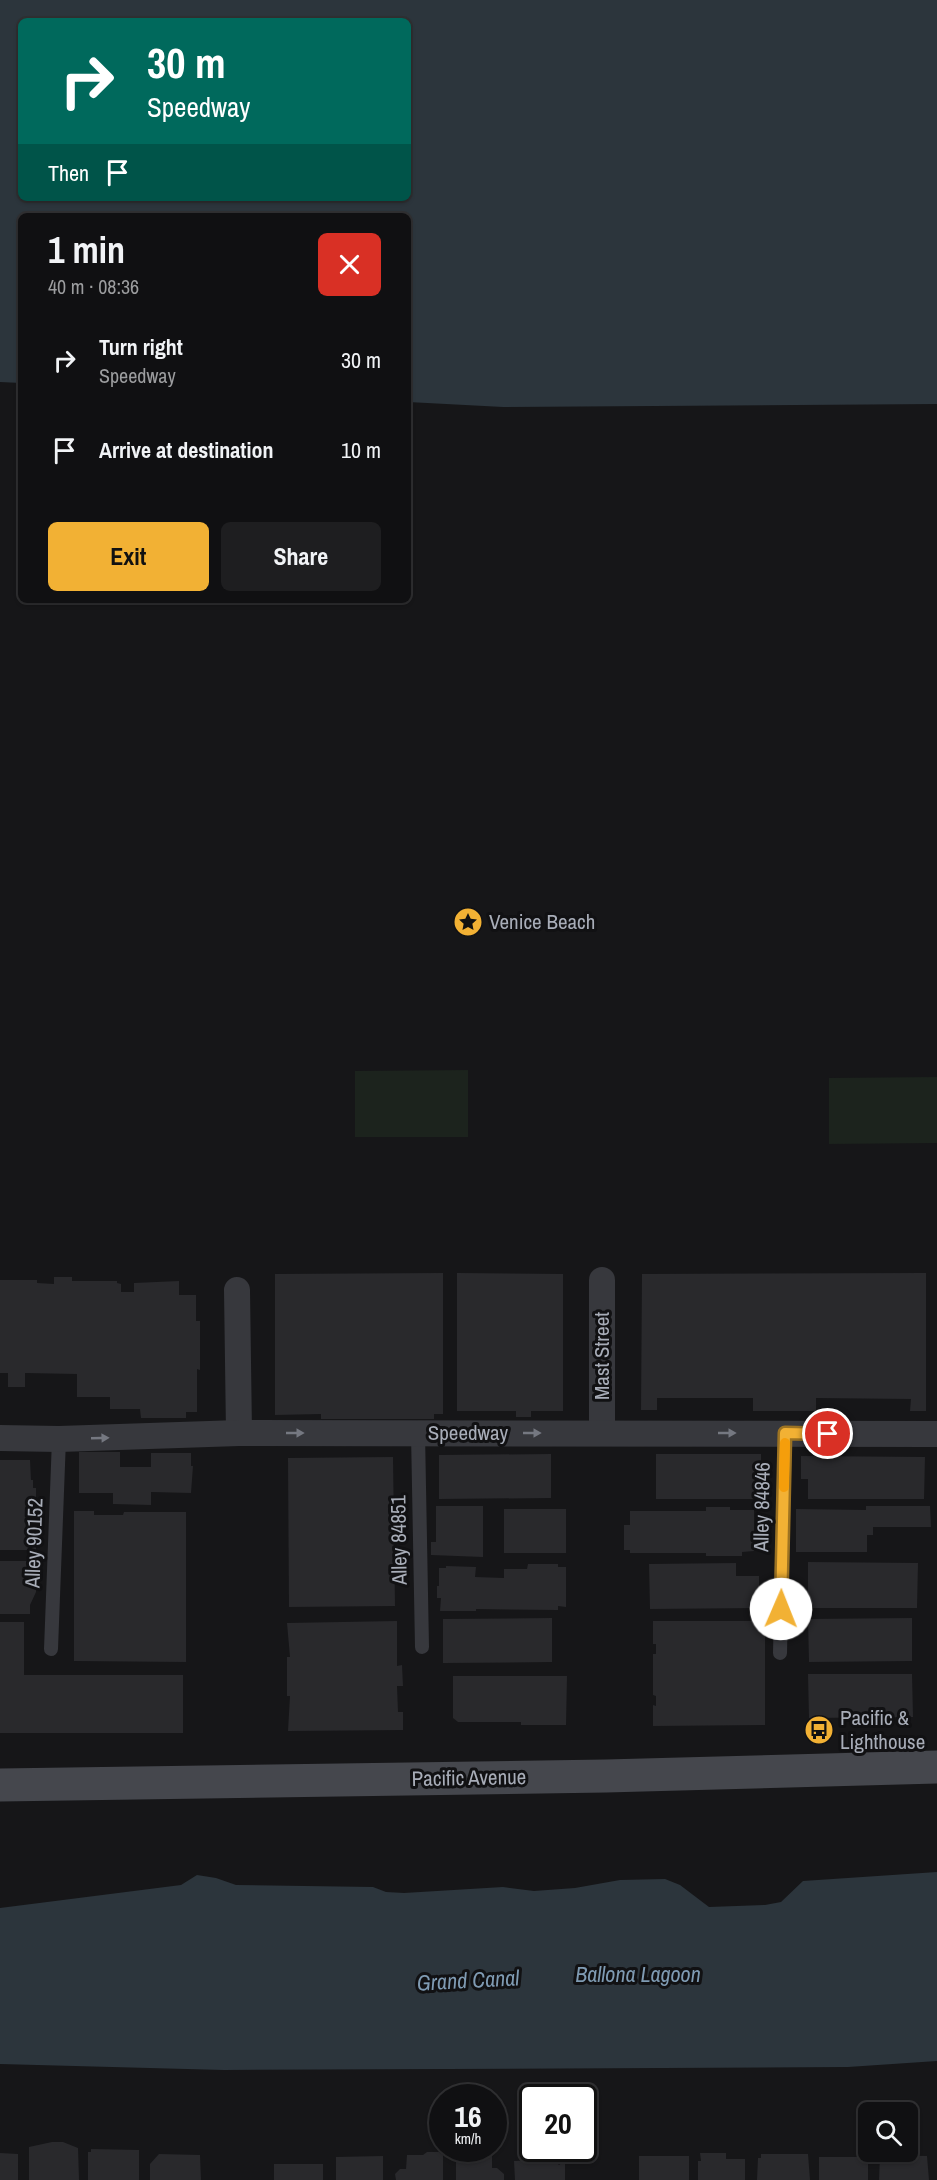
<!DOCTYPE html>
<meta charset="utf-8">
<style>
:root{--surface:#101012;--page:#1e1e20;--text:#f1f3f6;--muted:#9c9d9f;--line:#303032;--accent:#f2b134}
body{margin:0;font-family:"Archivo Narrow",sans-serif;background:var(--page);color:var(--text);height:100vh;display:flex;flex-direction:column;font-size:22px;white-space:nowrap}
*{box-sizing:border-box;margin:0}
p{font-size:20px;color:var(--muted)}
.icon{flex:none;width:33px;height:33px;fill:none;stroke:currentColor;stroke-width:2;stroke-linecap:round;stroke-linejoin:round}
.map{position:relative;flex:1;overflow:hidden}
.panel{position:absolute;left:18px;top:213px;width:393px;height:390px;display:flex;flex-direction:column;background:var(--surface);border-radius:9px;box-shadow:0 2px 4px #0004,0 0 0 2px var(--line)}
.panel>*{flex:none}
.guide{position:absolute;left:18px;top:18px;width:393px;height:183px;border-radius:9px;box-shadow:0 2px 4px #0004,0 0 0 2px var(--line);background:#00695c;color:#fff;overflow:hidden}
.tools{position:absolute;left:858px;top:2102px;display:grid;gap:12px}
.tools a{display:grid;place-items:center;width:60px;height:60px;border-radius:9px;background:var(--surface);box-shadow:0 2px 4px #0004,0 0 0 2px var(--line);font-size:30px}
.speed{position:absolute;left:429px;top:2084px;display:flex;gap:12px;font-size:30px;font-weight:700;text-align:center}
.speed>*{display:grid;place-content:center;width:78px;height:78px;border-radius:50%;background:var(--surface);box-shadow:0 2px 4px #0004,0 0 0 2px var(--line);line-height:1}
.speed small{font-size:15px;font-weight:400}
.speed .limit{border:3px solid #111;border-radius:9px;background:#fff;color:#111}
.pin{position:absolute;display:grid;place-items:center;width:51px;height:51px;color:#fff;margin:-26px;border:3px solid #fff;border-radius:50%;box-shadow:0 2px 6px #0007}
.me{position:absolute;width:66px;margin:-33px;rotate:1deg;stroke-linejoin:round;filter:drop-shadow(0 0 4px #0008)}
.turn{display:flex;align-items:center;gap:21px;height:126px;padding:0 30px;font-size:27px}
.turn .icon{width:78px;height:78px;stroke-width:2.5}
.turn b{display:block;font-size:42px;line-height:51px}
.then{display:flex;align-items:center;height:57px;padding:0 30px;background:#0003;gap:12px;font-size:22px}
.round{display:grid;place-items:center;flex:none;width:63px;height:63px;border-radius:9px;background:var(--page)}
.summary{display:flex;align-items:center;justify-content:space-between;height:102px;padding:0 30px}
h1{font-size:36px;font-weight:700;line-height:45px}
.action{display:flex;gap:12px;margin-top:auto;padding:12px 30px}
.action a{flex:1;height:69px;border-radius:9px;background:var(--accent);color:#111;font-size:24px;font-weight:700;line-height:69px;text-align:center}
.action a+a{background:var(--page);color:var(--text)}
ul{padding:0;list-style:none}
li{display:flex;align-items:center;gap:18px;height:90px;padding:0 30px}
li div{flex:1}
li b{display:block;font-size:22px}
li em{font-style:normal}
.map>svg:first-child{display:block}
.green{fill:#1c231d}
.water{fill:#2c353c;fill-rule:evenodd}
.building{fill:#29292c}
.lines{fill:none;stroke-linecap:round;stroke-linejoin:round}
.lane{stroke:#37383d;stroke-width:14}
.street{stroke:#37383d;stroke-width:26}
.secondary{stroke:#45474d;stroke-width:33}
.oneway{fill:#757881}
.route-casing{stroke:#9d7322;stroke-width:15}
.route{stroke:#f2b134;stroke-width:10}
.slow{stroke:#f59e0b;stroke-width:10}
.labels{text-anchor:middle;stroke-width:6;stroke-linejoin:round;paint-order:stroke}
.poi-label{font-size:21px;fill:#a8adb8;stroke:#111113;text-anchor:start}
.street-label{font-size:21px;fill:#a8adb8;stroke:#111113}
.water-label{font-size:22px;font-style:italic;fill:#7f9bb3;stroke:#111113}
</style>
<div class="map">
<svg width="937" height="2180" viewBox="0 0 937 2180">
<rect width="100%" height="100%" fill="#161618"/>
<!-- green -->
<g class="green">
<path d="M468 1070V1137H355V1071Z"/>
<path d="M937 1077V1143L829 1144V1078Z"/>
</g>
<!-- water -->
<g class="water">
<path d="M0 0H937V404L503 407 408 402V216H21V383L0 382ZM21 21H408V198H21Z"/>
<path d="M937 1872V2061L848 2067 224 2070 0 2064V1908L181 1885 197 1875 216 1878 236 1885 373 1887 386 1892 404 1893 503 1887 534 1891 575 1888 620 1880 665 1879 680 1885 709 1907 765 1905 781 1902 803 1881Z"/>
</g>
<!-- building -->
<g class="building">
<path d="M443 1273V1414H434V1419H321V1414L275 1415V1274Z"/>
<path d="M457 1273 563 1274V1411H531V1417H516V1411H457Z"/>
<path d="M926 1273V1411H910L911 1399 816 1398V1411H753V1398H657V1410H641L642 1274Z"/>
<path d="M54 1277H72V1281H117V1283L121 1284V1292H134V1283L179 1281V1295H196V1321H200V1370L197 1369V1412H186V1418H141L140 1409H110V1397H77V1374L25 1373V1387H8V1373H0V1280H37V1283L54 1284Z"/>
<path d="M79 1452H120V1467H151V1453H191V1466H193L191 1493 151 1492V1505L113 1504V1493H79Z"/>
<path d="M551 1454V1498L439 1499V1455Z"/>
<rect x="656" y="1454" width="105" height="45"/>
<path d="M801 1456 925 1457 924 1499H808V1479H801Z"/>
<path d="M393 1457 395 1606 289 1607 288 1458Z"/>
<path d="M0 1460H30L31 1480H33V1488H36V1550H0Z"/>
<path d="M436 1506H483V1557L431 1555V1542H436Z"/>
<path d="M866 1506H930L931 1527H873V1535H867V1552H796V1509L866 1510Z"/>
<path d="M706 1507H730V1510H754V1551L742 1552V1556H706V1553H630V1550H624V1525H630V1511H706Z"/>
<rect x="504" y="1509" width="62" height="44"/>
<path d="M74 1511H94V1515H123L124 1512H186V1662L74 1661Z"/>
<path d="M0 1561H36V1592L30 1605V1614H0Z"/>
<path d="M808 1562 918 1563 917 1608H808Z"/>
<path d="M736 1563V1576H759V1608L650 1609 649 1564Z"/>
<path d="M528 1564H558V1567H566V1607L558 1606V1610L476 1609V1611H440L441 1598H437V1586H439V1568H446V1566L476 1567 475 1577 504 1578V1569H527Z"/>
<path d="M552 1618V1662L443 1663V1619Z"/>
<path d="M912 1618V1661L809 1662 808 1619Z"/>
<path d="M397 1621V1666L402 1665 403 1686H397L398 1712H403V1730L288 1731 290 1696H287V1657H290L287 1623Z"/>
<path d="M653 1621H765V1725L653 1726V1705L656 1706V1696L653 1695V1654H656V1644H653Z"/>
<path d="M0 1622H24V1675H183V1733H0Z"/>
<path d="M808 1674H912L913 1717 809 1718Z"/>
<path d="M453 1676H567L566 1725H521V1722H458L453 1718Z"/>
<path d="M52 2142H63L78 2148 79 2180H29V2147Z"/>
<path d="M91 2149 139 2150V2180H88V2152H91Z"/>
<path d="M427 2152H439L443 2155V2180H396L395 2174 400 2169H406L407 2155H423Z"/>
<path d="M471 2152 475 2155H492V2168H497L504 2174V2180H456V2156L460 2153Z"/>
<path d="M0 2153 18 2154V2180H0Z"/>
<path d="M700 2153H726V2159H745V2180H698V2161H701Z"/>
<path d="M159 2154 200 2155 201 2180H150V2164Z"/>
<path d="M761 2154H808L810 2180H757L758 2158H761Z"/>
<path d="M880 2155 927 2156 929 2180H879Z"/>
<path d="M383 2156V2180H336V2157Z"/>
<rect x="639" y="2156" width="50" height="24"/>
<path d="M537 2157H551L559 2165 565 2160V2180H515L514 2161 537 2160Z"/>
<rect x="819" y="2157" width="49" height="23"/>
<rect x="274" y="2164" width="49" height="16"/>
</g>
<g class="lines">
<!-- lane -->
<g class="lane">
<path d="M418 1433 422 1647"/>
<path d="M51 1649 59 1439"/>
<path d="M780 1653 785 1433"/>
</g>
<!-- street -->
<g class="street">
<path d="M237 1290 239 1433"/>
<path d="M602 1433V1280"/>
<path d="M0 1438 59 1439 239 1433 937 1434"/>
</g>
<!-- secondary -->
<path class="secondary" d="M0 1785 606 1776 937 1767"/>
</g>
<!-- one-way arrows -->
<defs><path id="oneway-solid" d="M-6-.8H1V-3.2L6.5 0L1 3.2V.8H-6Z" transform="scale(1.5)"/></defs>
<g class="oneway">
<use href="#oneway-solid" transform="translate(295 1433)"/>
<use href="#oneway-solid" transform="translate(532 1433)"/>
<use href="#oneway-solid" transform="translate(727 1433)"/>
<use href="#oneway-solid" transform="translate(100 1438) rotate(-2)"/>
</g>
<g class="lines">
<!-- route casing -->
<g class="route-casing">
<path id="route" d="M781 1609 785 1433 828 1434"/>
</g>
<!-- route -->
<use href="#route" class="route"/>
<!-- slow -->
<path class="slow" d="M784 1487 785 1443"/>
</g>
<!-- icons -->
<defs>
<g id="sight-disc" transform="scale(1.5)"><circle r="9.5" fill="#f2b134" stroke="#111113"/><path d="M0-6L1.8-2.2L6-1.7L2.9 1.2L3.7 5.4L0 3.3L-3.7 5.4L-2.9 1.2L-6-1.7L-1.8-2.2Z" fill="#111"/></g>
<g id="bus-disc" transform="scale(1.5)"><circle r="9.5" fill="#f2b134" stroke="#111113"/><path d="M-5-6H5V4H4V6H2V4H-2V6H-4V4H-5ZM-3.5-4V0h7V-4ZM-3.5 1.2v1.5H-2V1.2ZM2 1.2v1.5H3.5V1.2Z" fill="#111"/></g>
</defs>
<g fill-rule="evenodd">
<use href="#sight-disc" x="468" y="922"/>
<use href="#bus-disc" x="819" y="1730"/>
</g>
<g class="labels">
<!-- poi labels -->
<g class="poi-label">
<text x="489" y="929">Venice Beach</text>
<text x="840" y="1725">Pacific &amp;<tspan x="840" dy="24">Lighthouse</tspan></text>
</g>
<!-- street labels -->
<g class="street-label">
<text transform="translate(602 1356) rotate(-90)" y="7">Mast Street</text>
<text x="468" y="1440">Speedway</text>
<text transform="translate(762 1507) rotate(-89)" y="7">Alley 84846</text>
<text transform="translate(399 1540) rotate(-91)" y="7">Alley 84851</text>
<text transform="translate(34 1543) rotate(-88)" y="7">Alley 90152</text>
<text transform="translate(469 1778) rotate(-1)" y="7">Pacific Avenue</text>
</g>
<!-- water labels -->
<g class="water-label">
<text x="638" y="1982">Ballona Lagoon</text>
<text transform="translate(468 1980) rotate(-3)" y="8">Grand Canal</text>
</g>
</g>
</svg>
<div class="tools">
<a><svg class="icon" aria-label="search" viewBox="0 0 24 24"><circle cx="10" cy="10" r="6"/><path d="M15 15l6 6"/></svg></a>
</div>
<div class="speed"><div>16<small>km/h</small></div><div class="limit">20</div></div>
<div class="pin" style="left:828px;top:1434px;background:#d93025"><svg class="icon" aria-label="arrive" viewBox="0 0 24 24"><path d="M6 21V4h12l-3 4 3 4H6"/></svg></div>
<svg class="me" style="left:781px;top:1609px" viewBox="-20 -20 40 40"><circle r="19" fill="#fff"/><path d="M0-13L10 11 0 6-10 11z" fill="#f2b134"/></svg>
<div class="guide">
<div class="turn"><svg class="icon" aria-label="right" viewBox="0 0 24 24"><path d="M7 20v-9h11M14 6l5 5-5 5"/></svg><div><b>30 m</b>Speedway</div></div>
<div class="then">Then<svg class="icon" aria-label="arrive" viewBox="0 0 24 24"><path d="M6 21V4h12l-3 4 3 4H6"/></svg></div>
</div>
<section class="panel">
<div class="summary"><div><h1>1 min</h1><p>40 m · 08:36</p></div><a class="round" style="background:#d93025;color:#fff"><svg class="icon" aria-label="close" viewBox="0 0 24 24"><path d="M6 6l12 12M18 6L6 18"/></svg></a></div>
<ul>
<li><svg class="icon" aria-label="right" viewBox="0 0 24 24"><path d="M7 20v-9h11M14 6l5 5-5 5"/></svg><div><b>Turn right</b><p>Speedway</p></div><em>30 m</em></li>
<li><svg class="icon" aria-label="arrive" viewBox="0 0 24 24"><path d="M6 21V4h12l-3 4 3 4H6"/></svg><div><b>Arrive at destination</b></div><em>10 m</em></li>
</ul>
<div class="action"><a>Exit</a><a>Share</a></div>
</section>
</div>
